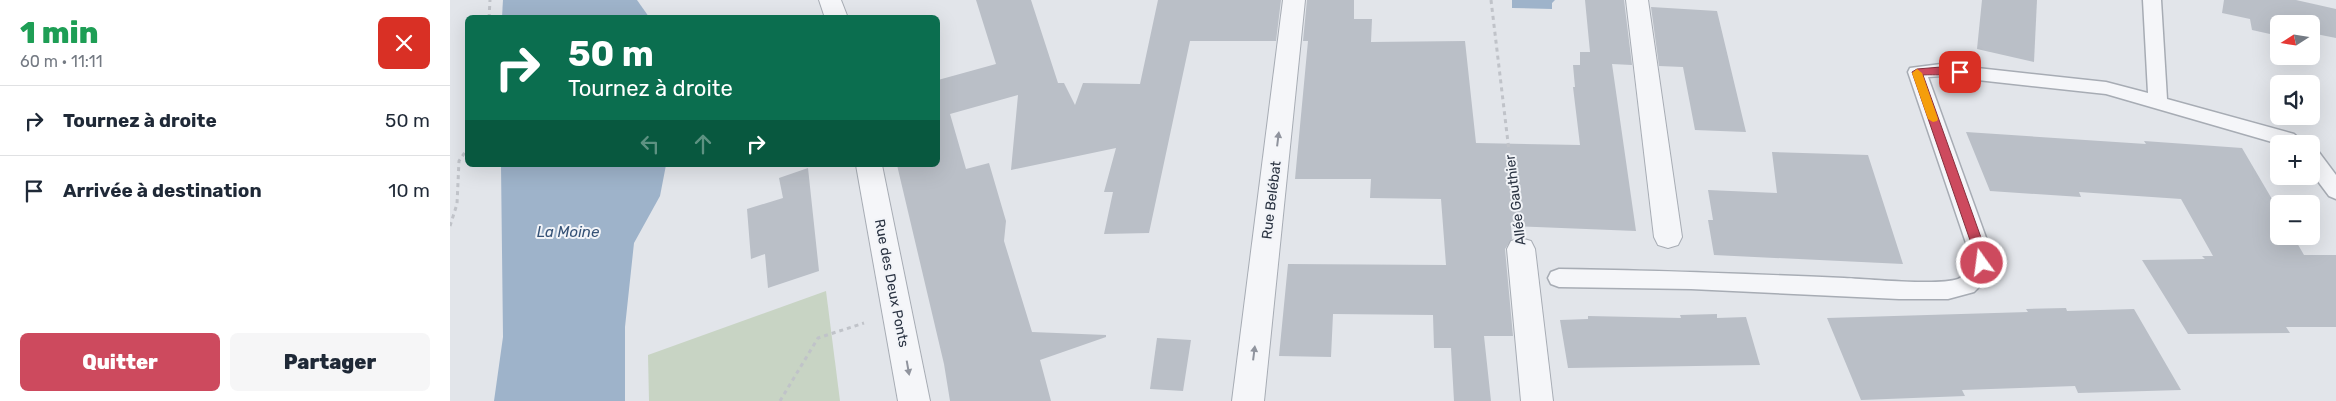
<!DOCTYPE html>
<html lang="fr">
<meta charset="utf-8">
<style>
:root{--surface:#fff;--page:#f6f6f7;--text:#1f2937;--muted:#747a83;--line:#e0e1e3;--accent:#cd4a5e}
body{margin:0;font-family:Rubik,sans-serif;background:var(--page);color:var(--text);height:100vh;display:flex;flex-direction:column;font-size:19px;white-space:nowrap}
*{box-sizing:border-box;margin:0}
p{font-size:16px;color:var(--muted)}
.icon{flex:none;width:28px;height:28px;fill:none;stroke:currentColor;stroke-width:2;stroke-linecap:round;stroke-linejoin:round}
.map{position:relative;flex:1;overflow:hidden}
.sheet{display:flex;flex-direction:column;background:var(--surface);width:450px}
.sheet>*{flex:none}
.hud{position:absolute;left:15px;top:15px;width:475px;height:152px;border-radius:8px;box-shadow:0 5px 20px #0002;background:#0b6e4f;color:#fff;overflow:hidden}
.needle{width:32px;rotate:258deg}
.buttons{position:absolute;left:1820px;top:15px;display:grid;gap:10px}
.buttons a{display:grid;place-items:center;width:50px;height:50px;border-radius:8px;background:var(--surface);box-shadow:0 5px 20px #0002;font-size:25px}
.pin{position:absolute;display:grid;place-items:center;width:42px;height:42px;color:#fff;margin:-21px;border-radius:10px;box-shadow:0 2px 8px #0006}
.me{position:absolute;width:55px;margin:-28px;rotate:346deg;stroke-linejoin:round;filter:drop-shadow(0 0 4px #0008)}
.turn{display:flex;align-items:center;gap:18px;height:105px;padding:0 20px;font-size:22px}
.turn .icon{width:65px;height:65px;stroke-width:2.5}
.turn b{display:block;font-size:35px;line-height:42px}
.lanes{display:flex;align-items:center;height:48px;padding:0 20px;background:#0003;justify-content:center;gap:25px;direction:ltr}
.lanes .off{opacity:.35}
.round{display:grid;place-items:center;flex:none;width:52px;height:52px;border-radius:8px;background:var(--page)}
.head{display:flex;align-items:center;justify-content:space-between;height:85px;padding:0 20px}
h1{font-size:30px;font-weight:800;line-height:38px;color:#1e9e55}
.action{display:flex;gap:10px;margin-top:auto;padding:10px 20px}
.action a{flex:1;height:58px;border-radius:8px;background:var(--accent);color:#fff;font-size:20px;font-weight:800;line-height:58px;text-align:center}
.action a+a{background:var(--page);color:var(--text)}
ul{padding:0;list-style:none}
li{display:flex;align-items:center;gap:15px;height:70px;padding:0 20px;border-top:1px solid var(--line)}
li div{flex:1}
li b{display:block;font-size:19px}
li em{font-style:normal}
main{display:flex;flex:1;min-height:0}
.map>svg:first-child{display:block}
.green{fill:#c8d4c4}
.water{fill:#9eb3ca}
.building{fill:#babfc7}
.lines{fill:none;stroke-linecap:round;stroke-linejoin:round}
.lane-casing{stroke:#a7acb4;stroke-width:3}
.street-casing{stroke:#a7acb4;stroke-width:2}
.path{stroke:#c0c3c9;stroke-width:3;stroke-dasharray:4 4;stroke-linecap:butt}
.lane{fill:#f5f6f9;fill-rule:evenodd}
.street{fill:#f5f6f9;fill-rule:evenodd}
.oneway{fill:#90949e}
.route{fill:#cd4a5e;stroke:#85303d}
.slow{fill:#f59e0b}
.labels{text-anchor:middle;stroke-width:4;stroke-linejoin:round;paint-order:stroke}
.street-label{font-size:14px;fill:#2a3342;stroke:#f2f4f8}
.water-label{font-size:15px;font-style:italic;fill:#355276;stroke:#f2f4f8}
</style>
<main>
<section class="sheet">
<div class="head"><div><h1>1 min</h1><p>60 m · 11:11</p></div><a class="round" style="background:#d93025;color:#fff"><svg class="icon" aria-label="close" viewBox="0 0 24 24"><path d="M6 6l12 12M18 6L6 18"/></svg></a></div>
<ul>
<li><svg class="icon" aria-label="right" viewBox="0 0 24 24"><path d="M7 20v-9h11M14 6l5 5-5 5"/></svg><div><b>Tournez à droite</b></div><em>50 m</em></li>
<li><svg class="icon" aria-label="arrive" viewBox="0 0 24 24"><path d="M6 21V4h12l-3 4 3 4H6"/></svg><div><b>Arrivée à destination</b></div><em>10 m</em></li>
</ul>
<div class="action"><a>Quitter</a><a>Partager</a></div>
</section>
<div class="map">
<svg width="1886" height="401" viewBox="0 0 1886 401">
<rect width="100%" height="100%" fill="#e2e5ea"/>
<!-- green -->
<path class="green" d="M376 291 390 401H199L198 355Z"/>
<!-- water -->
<g class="water">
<path d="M53 0H187L199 17H52Z"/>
<path d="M1062 0H1105L1102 3V9L1062 8Z"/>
<path d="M51 165H216L210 196 184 243 175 327V401H44L53 337Z"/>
</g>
<!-- building -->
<g class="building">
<path d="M526 0H581L608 83H614L625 105 633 83 690 84 708 0H831L826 41H740L699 233 654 234 663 192H654L666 148 561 170 568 95 500 114 516 169 539 163 556 221 554 241 582 332 656 335V337L590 360 601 401H500L494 364 447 165H488V80L546 64Z"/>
<path d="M857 0H904V19H922L921 42 1015 41 1026 143 1130 145 1123 87H1125L1123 65H1130V52H1140L1135 0H1174L1182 65 1162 64 1186 231 1061 226 1062 239 1055 249 1063 336H1034L1041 401H1004L1001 348H984L983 315 883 314 881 357 829 356 838 264 996 265 991 199 920 198 921 179H845L858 41H853Z"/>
<path d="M1532 0H1587L1584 62 1527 49Z"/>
<path d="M1774 0H1846L1886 9V38L1861 33V24H1829V36L1802 30 1800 19 1772 13Z"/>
<path d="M1201 7 1267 11 1296 132 1245 130 1233 67 1209 66Z"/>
<path d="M1516 132 1696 144 1694 141 1792 148 1829 211V236H1843L1854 255H1886V327H1836L1840 333 1738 334 1692 260 1755 259 1752 256H1763L1731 199 1629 192 1631 197 1540 191Z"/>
<path d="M1322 152 1418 155 1453 264 1264 255 1258 220H1263L1258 190 1327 193Z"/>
<path d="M358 168 369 271 318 288 315 254 301 259 297 209 333 198 329 178Z"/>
<path d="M1616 308 1617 311 1684 309 1731 390 1628 393 1625 386 1512 390 1515 396 1411 400 1377 318 1578 312 1576 309Z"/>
<path d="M1267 314V318L1296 317 1310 365 1118 368 1110 320 1138 319V316L1231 318 1230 315Z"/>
<path d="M707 338 741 340 733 391 700 389Z"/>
</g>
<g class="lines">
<!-- lane casing -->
<g class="lane-casing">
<g id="lane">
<path d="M1693 0H1711L1717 99 1844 134 1855 144H1829L1656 94 1491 76 1478 77 1539 246 1542 263 1534 282 1524 292 1498 299H1449L1241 289 1109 287 1101 284 1098 278 1101 272 1109 269C1204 270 1299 274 1394 278 1418 279 1488 286 1508 279 1522 273 1519 258 1517 246L1458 72 1460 68 1491 64 1656 82 1698 93Z"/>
<path d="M1861 149 1868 151 1886 175V199L1879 196 1861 172Z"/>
</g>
</g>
<!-- street casing -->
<g class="street-casing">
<g id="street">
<path d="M369 0H391L398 18H375Z"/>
<path d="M833 0H855L814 401H782Z"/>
<path d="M1176 0H1198L1232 237 1228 245 1218 248 1208 245 1204 237Z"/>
<path d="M406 165H432L480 401H448Z"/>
<path d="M1071 238 1081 241 1085 249 1103 401H1071L1057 249 1061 241Z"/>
</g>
</g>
<!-- path -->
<g class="path">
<path d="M1041 0 1067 218"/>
<path d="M39 18 40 0"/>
<path d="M0 226 7 204 9 161 18 148"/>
<path d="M330 401 368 338 414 323"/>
</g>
<!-- lane -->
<use href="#lane" class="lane"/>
<!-- street -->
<use href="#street" class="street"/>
</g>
<!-- one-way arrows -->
<defs><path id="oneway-solid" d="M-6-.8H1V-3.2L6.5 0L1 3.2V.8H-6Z" transform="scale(1.25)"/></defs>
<g class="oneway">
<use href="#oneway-solid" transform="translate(828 139) rotate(-83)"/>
<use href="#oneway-solid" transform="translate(804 353) rotate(-83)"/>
<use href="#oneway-solid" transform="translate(458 368) rotate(80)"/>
</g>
<!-- route -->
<path class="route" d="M1491 67 1510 69 1515 72C1510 77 1482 74 1473 75L1534 246 1538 263 1532 268 1525 263 1522 246 1462 72 1467 69Z"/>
<!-- slow -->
<path class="slow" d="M1467 69 1472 73 1488 119 1487 121 1483 122 1478 119 1462 73Z"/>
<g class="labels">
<!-- street labels -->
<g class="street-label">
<text transform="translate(821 200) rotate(-83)" y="5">Rue Belébat</text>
<text transform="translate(1065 200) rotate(-97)" y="5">Allée Gauthier</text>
<text transform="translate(442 283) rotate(79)" y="5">Rue des Deux Ponts</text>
</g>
<!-- water labels -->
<g class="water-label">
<text x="118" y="237">La Moine</text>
</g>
</g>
</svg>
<div class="buttons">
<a><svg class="needle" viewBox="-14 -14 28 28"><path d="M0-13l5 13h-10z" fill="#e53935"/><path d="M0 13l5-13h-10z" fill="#747a83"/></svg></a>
<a><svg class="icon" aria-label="sound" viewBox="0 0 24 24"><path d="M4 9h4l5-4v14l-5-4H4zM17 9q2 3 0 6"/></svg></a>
<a>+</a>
<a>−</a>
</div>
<div class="pin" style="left:1510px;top:72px;background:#d93025"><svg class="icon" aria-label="arrive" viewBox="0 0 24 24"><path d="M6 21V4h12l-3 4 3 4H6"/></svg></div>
<svg class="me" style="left:1532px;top:263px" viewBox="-20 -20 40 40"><circle r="17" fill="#cd4a5e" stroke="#fff" stroke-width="3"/><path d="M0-11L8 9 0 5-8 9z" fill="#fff"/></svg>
<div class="hud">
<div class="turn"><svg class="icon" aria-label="right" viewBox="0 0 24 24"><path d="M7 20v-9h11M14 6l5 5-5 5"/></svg><div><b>50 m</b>Tournez à droite</div></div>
<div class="lanes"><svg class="icon off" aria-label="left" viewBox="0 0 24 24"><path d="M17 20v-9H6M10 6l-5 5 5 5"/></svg><svg class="icon off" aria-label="ahead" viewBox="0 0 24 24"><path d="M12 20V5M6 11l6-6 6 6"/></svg><svg class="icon" aria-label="right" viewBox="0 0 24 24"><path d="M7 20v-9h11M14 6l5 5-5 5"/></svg></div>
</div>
</div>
</main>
